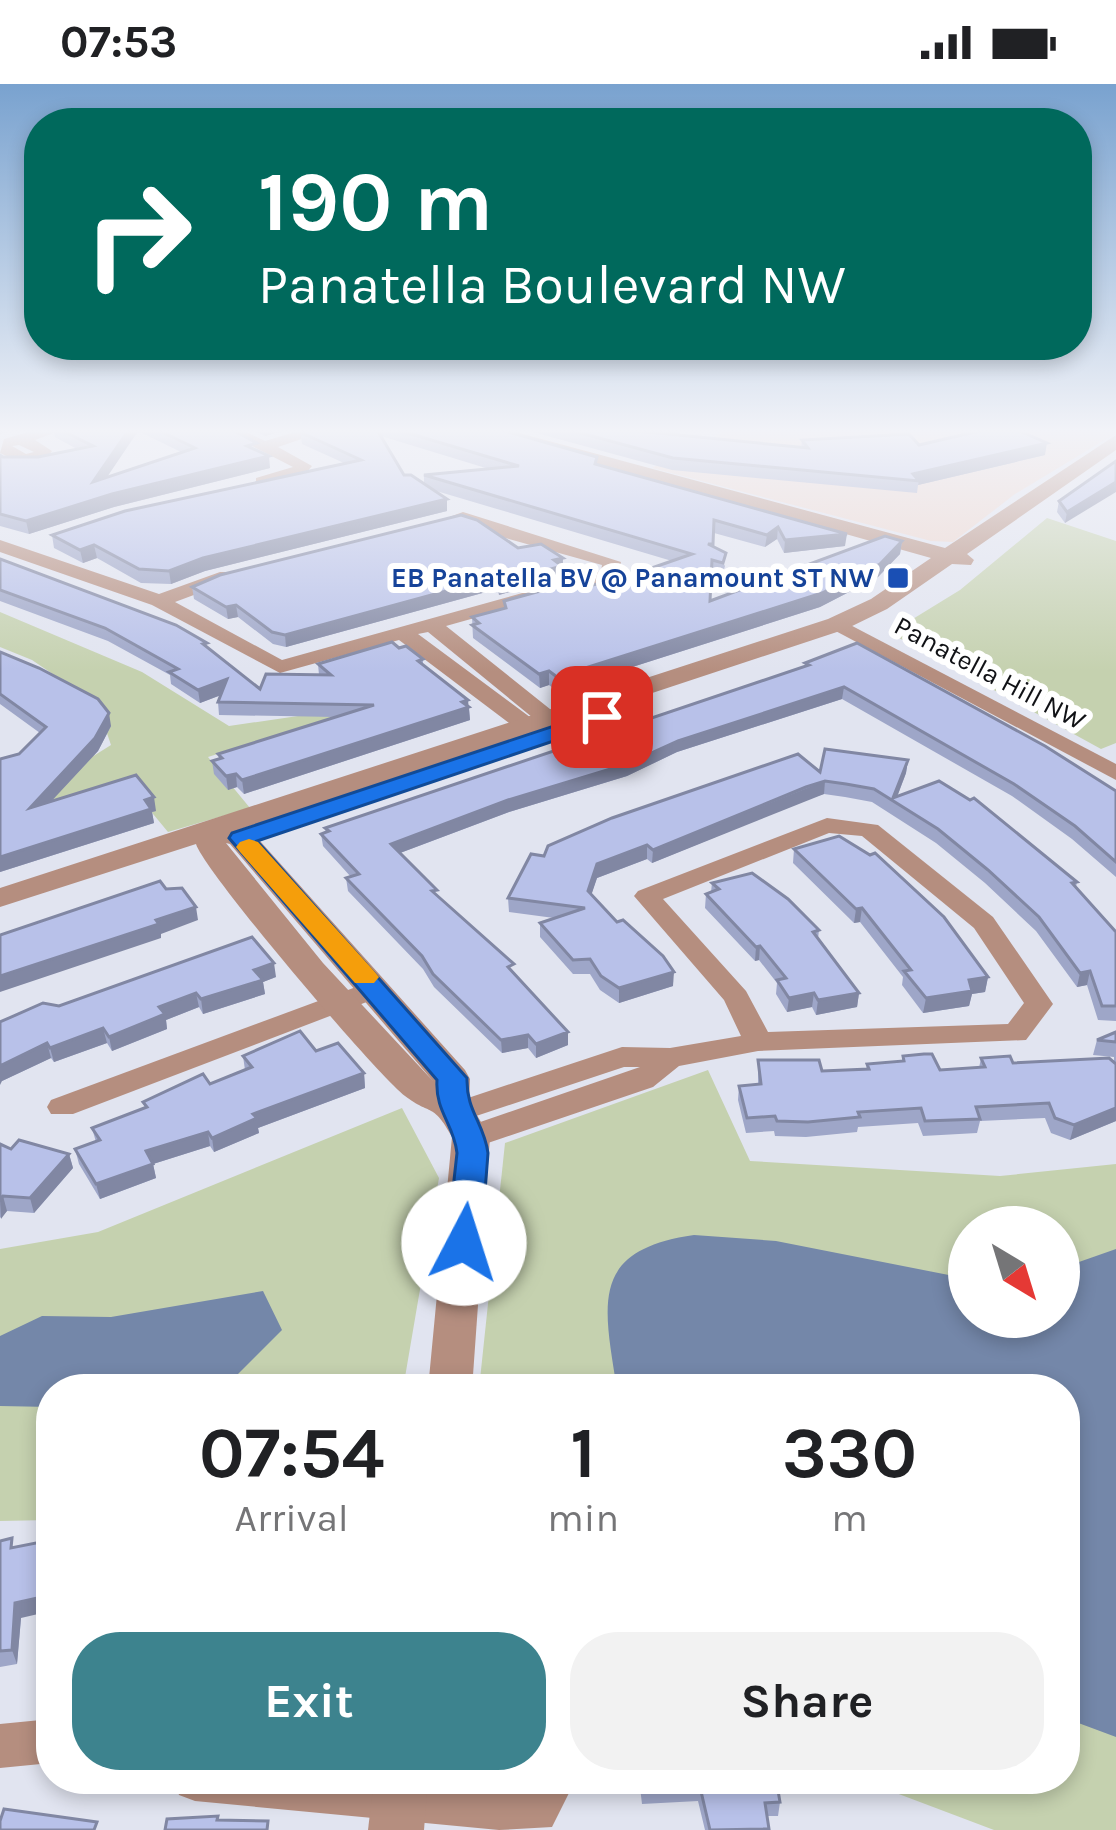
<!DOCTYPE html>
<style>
:root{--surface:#fff;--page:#f2f2f2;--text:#202124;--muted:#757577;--accent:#3d838e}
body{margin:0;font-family:Karla,sans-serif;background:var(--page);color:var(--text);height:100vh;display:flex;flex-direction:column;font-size:45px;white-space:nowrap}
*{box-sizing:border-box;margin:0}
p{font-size:39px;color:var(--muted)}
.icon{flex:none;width:66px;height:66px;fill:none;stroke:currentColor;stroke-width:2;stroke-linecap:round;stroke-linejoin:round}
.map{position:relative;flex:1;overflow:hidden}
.drawer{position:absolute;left:36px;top:1290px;width:1044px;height:420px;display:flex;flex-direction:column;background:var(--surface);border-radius:48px;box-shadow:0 6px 18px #0003}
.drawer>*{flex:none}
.banner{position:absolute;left:24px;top:24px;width:1068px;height:252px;border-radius:48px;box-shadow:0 6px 18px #0003;background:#00695c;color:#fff;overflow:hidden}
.needle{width:78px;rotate:142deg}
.buttons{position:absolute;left:948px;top:1122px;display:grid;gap:24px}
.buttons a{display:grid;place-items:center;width:132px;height:132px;border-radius:50%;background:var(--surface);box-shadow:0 6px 18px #0003;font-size:60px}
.pin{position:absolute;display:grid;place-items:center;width:102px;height:102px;color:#fff;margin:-51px;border-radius:24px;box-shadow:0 6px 18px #0006}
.me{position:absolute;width:132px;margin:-66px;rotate:5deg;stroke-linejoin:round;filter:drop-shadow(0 0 9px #0008)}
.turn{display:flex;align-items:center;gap:42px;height:252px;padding:0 36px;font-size:54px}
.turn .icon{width:156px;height:156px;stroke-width:2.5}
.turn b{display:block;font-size:84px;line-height:102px}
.eta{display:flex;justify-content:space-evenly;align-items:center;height:204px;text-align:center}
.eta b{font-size:72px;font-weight:700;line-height:84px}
.primary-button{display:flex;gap:24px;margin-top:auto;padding:24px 36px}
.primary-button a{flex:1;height:138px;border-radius:48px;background:var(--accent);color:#fff;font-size:48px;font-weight:700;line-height:138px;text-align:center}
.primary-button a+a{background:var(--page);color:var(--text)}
.status{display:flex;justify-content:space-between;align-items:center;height:84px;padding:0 60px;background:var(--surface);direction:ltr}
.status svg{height:33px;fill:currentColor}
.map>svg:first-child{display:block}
.education{fill:#eed5cc}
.green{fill:#c5d1af;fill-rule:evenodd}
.water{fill:#7487a9}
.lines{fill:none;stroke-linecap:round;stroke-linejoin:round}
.minor{fill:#b58e7f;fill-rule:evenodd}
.tertiary{fill:#b58e7f;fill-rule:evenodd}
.wall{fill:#9ea6c8;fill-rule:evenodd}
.shaded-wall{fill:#8187a3}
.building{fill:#b8c1e9;stroke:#8187a3;stroke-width:3}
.route{fill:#1a73e8;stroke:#114b97;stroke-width:3}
.slow{fill:#f59e0b}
.transit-dot{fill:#1a4fb4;stroke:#fff;stroke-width:4.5}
.labels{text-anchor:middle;stroke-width:12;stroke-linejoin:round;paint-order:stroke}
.far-transit-label{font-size:27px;font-weight:bold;fill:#164399;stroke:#fff;text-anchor:end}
.far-street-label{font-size:27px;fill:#101115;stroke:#fff}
</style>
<div class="status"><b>07:53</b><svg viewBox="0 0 49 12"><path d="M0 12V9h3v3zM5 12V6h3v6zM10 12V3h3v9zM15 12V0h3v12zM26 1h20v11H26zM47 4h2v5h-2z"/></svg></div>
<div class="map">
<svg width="1116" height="1746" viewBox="0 0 1116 1746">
<rect width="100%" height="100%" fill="#e1e4f0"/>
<!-- education -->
<path class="education" d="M731 344H1116V349L1015 410 953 458 931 457 652 384Z"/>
<!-- green -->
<g class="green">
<path d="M1047 434 1116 457V659L1101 665 890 549 960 506Z"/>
<path d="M0 528 142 588 229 642 298 632 437 591 444 598 208 673 250 724 168 748 129 701 0 742 44 703 111 661 97 620 32 576 0 563Z"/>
<path d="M708 986 750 1077 1000 1092 1116 1080V1746H994L859 1695H1065V1305H479L505 1059ZM969 1143H1059V1233H969Z"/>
<path d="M402 1024 439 1094 403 1305H51V1436L0 1437V1165L98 1148Z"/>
</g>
<!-- water -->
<g class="water">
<path d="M694 1151 776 1157 969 1195V1233H1059V1185L1116 1165V1653L1065 1634V1305H617C603 1218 590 1166 694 1151Z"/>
<path d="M263 1207 282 1246 225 1303 51 1305V1323L0 1322V1252L42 1232 111 1233Z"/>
</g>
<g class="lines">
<!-- minor -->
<g class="minor">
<path d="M42 344H67L35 356 52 367 45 376 23 380 0 369 4 355ZM19 361 34 368 26 370 12 362Z"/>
<path d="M217 344H238L265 357 309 344H334L278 363 312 382 301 395 262 403 256 402V394L293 383Z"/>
<path d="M463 428 621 478 617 494 446 542 570 641V651H554L428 548 418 550 550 648V658H534L399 556 280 589 152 521 0 468V456L159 510 220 488H234V496L175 518 282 576 601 487 602 481 441 436Z"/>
<path d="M837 534 1116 680V696L830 544 827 540Z"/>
<path d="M827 734 878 741 993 833 1053 920 1026 956 758 967 679 982 653 1003 482 1061H460L456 1053 460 1045 640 983H624L458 1038 447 1035 443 1028 447 1021 622 963 670 964 741 952 724 916 634 812 638 807ZM829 749 862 752 974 844 1024 919 1008 940 768 948 746 907 663 815Z"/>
<path d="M375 896 389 905 385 911 73 1030H51L47 1023 51 1016Z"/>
<path d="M51 1635V1679L0 1684V1640Z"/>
<path d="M173 1695H434L524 1703 529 1695H576L552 1743 499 1746 195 1717 179 1711Z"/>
</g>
<!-- tertiary -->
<g class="tertiary">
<path d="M469 344H501L945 464 1116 351V366L967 470 974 476 971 481 952 480 887 525 846 545 241 745 252 748 465 986 470 995 469 1018 490 1053 472 1305H428L452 1053C433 1018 431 1032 405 1012 376 990 204 787 196 760L0 823V804L828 535 871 515 931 474ZM226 759 230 760 433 997 323 879Z"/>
<path d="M374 1695H428L424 1746H368Z"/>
</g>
</g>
<!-- wall -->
<g class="wall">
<path d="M53 344H229L258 367 270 384 114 423 29 450 0 442V371L3 373H38L77 365 55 353ZM138 347 181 368 106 394Z"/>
<path d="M248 344H293L265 352Z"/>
<path d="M312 344H494L597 381 845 462 784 469 777 455 765 463 714 449 713 463 725 482 722 492 712 489 710 517 902 457 900 470 878 493 820 523 557 607 549 601 540 604 473 554 472 533 504 524V517L620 495 672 477 433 406 447 427 205 487 171 500 141 499 97 474 83 479 54 464 52 451 344 379 302 360 300 348ZM381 352 489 385 424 391V400L404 391Z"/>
<path d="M518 344H691L668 350 801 364 802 356 919 361 1045 371 918 401 917 409 672 386Z"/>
<path d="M1116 377 1065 439 1057 428 1059 417Z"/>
<path d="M518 464 563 474 562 493 499 511 497 505 286 563 273 560 238 533 228 535 194 515 192 503Z"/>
<path d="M0 475 207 564 260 605 319 591 318 580 399 564 423 575V581L469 623 470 636 244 710 237 703 228 706 214 690 212 677 219 675 218 670 335 633 219 631 218 618 221 611 200 619 171 600 170 591 108 557 0 517Z"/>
<path d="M0 568 111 642 98 667 51 717 156 727 152 728 154 739 0 788V675L19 670 40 649 0 620Z"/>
<path d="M805 579 1116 707V793L1072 755 1012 712 842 615 677 668 627 692 509 728 400 769 438 812 514 889 568 948V961L536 974 528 964 502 969 434 903 423 885 348 807 346 794 351 793 323 762 321 750 326 749 325 744 805 583Z"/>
<path d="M908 676 906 689 897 713 1077 798 1076 803 1116 848V937L1098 936 1087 901 1077 903 1036 847 985 799 936 759 872 718 845 713 824 710 805 716 652 779 647 775 597 794 591 811 673 902 619 919 600 906 590 890H573L540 853V839L554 834 509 828 508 814 544 772 820 688Z"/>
<path d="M794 765 988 893 985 908 972 910 969 922 923 929 902 901 903 893 860 838 854 839 793 779Z"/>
<path d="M712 799 819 846 818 855 859 909 857 923 816 931 812 923 787 928 776 910 777 899 759 876 755 877 705 824 706 810 711 808Z"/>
<path d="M276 893 263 898 265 910 203 930 199 923 166 936 167 945 112 967 107 959 54 978 51 974 2 997 0 938 59 922Z"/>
<path d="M1116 948V1037L1070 1056 1051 1049 1045 1034 980 1037 977 1049 923 1052 918 1039 858 1043 857 1048 806 1053 775 1052 774 1047 746 1049 738 1016 739 1002 758 1001V976L822 987 866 986 867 980 902 977 903 972 940 986 979 984 981 974 1013 979 1114 978V973L1093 971 1097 956Z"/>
<path d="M316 967 364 989 365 1004 258 1044 259 1049 214 1068 210 1062 153 1080 156 1094 100 1115 79 1080 75 1065 96 1058 92 1044 145 1024 143 1018 210 1000 245 986 243 972Z"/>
<path d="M0 1060 11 1065 69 1070 73 1084 34 1129 7 1127 0 1134Z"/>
<path d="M0 1457 21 1534 17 1580 0 1583Z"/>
<path d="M639 1695H777L780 1718 778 1732H767L769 1746H705L698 1717 642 1720Z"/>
</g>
<!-- shaded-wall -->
<g class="shaded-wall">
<path d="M0 344H24L0 350Z"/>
<path d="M130 344H137L138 347 95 411 93 398Z"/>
<path d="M264 344H293L265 352Z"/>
<path d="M651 344H691L638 359V347Z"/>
<path d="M1047 359 1045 371 918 401 919 397 913 390Z"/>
<path d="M269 372 270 384 114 423 29 450 26 437 112 410Z"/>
<path d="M1116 398V408L1065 439 1067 428Z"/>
<path d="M447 415V427L205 487 171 500 169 487 203 474Z"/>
<path d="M778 443 777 455 765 463 767 451Z"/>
<path d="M847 450 845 462 784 469 785 456Z"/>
<path d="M902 457 900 470 878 493 820 523 557 607V593Z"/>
<path d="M94 461 97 474 83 479 80 466Z"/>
<path d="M563 474 562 493 499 511V499Z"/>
<path d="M497 493V505L286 563 285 551Z"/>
<path d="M236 521 238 533 228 535 226 523Z"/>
<path d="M549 587V601L540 604 539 590Z"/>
<path d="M227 595 229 608 200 619 198 606Z"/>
<path d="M844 603 842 615 677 668 627 692 509 728 392 772 391 760 508 716 678 657Z"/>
<path d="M468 616 470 636 244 710 242 696Z"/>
<path d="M109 629 111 642 98 667 33 737 30 724Z"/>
<path d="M908 676 906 689 895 718 893 717Z"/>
<path d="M236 690 237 703 228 706 226 692Z"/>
<path d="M825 697 824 710 652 779 653 766Z"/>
<path d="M154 713 156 727 152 728 154 739 0 788V773Z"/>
<path d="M647 761V775L597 794 588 821V807L597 780Z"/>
<path d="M196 823 198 836 161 850V854L0 908V892Z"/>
<path d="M862 824 860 838 854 839 856 825Z"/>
<path d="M760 862 759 876 755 877 756 863Z"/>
<path d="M274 879 276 893 263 898 265 910 203 930 201 915 254 886Z"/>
<path d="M1090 887 1087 901 1077 903 1080 889Z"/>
<path d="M674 888 673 902 619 919V904Z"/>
<path d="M988 893 985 908 972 910 969 922 923 929 926 914 969 896Z"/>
<path d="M196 909 199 923 166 936 167 945 112 967 109 953 159 923Z"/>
<path d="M814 909 812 923 787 928 789 914Z"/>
<path d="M859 909 857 923 816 931 818 916Z"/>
<path d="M103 944 107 959 54 978 50 964Z"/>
<path d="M568 948V961L536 974V960Z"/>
<path d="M528 951V964L502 969 501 956Z"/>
<path d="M47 959 51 974 2 997 0 1001V982Z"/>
<path d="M364 989 365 1004 258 1044 259 1049 214 1068 212 1054 253 1030Z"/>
<path d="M1116 1024V1037L1070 1056 1074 1041Z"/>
<path d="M208 1048 210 1062 153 1080 156 1094 100 1115 96 1100 146 1067Z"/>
<path d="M69 1070 73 1084 34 1129 30 1114Z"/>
<path d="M3 1112 7 1127 1 1135 0 1116Z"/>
<path d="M51 1511V1527L21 1534 17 1580 12 1566 15 1519Z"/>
</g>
<!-- building -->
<g class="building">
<path d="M57 344H130L93 398 195 364 154 344H229L257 359 247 362 269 372 112 410 26 437 0 430V371L3 373H38L93 362Z"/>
<path d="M312 344H376L404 391H411L447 415 203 474 169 487 139 485 94 461 80 466 52 451 125 427 361 376 300 348Z"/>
<path d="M391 344H494L597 373 595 380 847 450 785 456 778 443 767 451 714 436 713 460H708L726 469 723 479 712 476 710 517 885 452 902 457 880 480 822 509 557 593 549 587 539 590 472 541 479 539 472 533 506 524 504 517 584 495 593 501 620 495 692 470 424 391 519 382Z"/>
<path d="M562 344H651L638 347 808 364 802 356 909 350 919 361 992 344H1013L1047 359 913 390 919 397 673 374Z"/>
<path d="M1116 377V398L1067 428 1059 417Z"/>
<path d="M461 431 477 436 518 464 541 460 563 474 554 476 562 482 499 499 497 493 285 551 272 548 236 521 226 523 192 503 220 491Z"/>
<path d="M0 475 176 541 207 559 203 560 260 605 266 590 331 591 318 580 392 558 399 564 406 562 423 575 418 577 468 616 462 618 469 623 242 696 236 690 226 692 212 677 222 674 218 670 374 621 218 618 227 595 198 606 169 588 178 585 105 544 0 506Z"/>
<path d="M857 559 1045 662 1116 707V778L1075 742 1014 700 844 603 678 657 627 680 508 716 391 760 437 806 432 807 514 880 508 883 568 948 536 960 528 951 501 956 433 890 422 872 346 794 359 790 321 750 329 747 325 744 809 581 805 579Z"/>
<path d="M0 568 39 584 98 615 109 629 95 654 30 724 136 691 154 713 145 716 151 725 0 773V675L19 670 46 643 0 610Z"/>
<path d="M825 665 908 676 893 714 939 697 970 716 974 714 1077 798 1072 799 1116 848V922H1102L1090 887 1080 889 1039 833 988 786 938 745 874 705 846 700 825 697 806 703 653 766 647 761 597 780 588 807 617 838 623 836 663 872 674 888 619 904 601 892 590 875 573 876 540 839 585 824 508 814 531 770 544 772 548 762 612 734 798 670 820 688Z"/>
<path d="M839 752 870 771 875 769 944 833 988 893 969 896 972 907 926 914 904 887 911 886 862 824 856 825 794 765Z"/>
<path d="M752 789 788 815 819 846 813 848 859 909 818 916 814 909 789 914 777 896 786 894 760 862 756 863 706 810 719 805 712 799Z"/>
<path d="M160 797 166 805 182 804 196 823 156 836 159 840 0 892V851Z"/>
<path d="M252 853 274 879 254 886 263 896 201 915 196 909 159 923 165 930 109 953 103 944 50 964 47 959 0 982V938L43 919 59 922Z"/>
<path d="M300 947 316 967 338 959 364 989 253 1030 257 1034 212 1054 208 1048 146 1067 153 1080 96 1100 75 1065 100 1056 92 1044 147 1023 143 1018 203 990 210 1000 252 983 243 972Z"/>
<path d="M1116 948V958L1097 956Z"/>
<path d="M924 970H932L940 986 985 983 981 974 1010 972 1013 979 1109 974 1116 980V1024L1074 1041 1055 1034 1049 1019 976 1023 980 1035 925 1037 921 1024 858 1028 860 1033 808 1038 777 1037 775 1032 747 1034 739 1002 761 1000 758 976H819L822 987 869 985 867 980 904 977 903 972Z"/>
<path d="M19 1056 69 1070 30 1114 3 1112 0 1116V1060L11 1065Z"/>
<path d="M12 1454 11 1464 51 1456V1511L15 1519 12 1566 0 1567V1457Z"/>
<path d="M642 1695H776L780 1718 765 1719 769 1745 710 1746 700 1703 643 1706Z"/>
<path d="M4 1725 97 1738 94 1746H0V1737Z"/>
<path d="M218 1732 217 1736 268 1737 267 1746H165L167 1735Z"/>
</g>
<!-- sky -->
<linearGradient id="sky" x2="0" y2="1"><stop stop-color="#79a2cf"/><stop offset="0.59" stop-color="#f2f3f8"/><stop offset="1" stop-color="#f2f3f8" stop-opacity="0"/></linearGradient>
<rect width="1116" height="588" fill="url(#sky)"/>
<!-- route -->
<path class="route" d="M602 626 610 628V638L257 757 467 994C466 1027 484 1039 488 1069L481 1159 476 1168 464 1172 452 1168 447 1159 457 1069C454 1040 435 1028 437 996L229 754 232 749Z"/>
<!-- slow -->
<path class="slow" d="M249 755 258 758 374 887 379 893 374 899H355L240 768 236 763 240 758Z"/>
<!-- markers -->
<rect class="transit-dot" x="886" y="482" width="24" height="24" rx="6"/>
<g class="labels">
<!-- far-transit labels -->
<g class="far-transit-label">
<text x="874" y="503">EB Panatella BV @ Panamount ST NW</text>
</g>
<!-- far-street labels -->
<g class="far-street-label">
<text transform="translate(990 589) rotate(28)" y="9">Panatella Hill NW</text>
</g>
</g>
</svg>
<div class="buttons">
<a><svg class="needle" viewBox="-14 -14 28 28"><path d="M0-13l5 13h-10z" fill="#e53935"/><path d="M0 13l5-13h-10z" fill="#757577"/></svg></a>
</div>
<div class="pin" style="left:602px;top:633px;background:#d93025"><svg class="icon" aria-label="arrive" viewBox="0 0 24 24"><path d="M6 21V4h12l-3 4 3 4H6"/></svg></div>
<svg class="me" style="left:464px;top:1159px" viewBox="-20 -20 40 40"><circle r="19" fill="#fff"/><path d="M0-13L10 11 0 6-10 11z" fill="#1a73e8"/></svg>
<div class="banner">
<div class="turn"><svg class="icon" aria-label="right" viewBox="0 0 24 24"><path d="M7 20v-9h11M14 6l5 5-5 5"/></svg><div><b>190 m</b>Panatella Boulevard NW</div></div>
</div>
<section class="drawer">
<div class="eta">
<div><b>07:54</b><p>Arrival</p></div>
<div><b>1</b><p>min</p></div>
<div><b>330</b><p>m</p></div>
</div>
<div class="primary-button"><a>Exit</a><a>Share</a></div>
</section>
</div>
